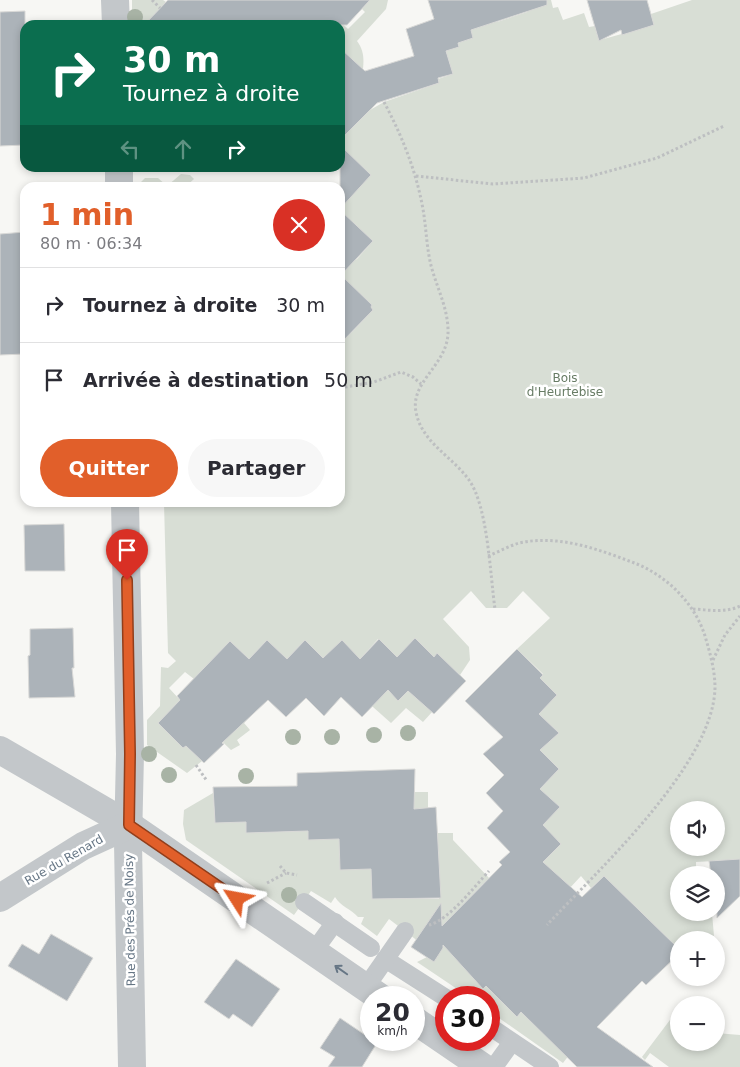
<!DOCTYPE html>
<html lang="fr">
<meta charset="utf-8">
<style>
:root{--surface:#fff;--page:#f7f7f7;--text:#2b2b33;--muted:#7c7c81;--line:#e1e1e2;--accent:#e15f2a}
body{margin:0;font-family:"DejaVu Sans",sans-serif;background:var(--page);color:var(--text);height:100vh;display:flex;flex-direction:column;font-size:19px;white-space:nowrap}
*{box-sizing:border-box;margin:0}
p{font-size:16px;color:var(--muted)}
.icon{flex:none;width:28px;height:28px;fill:none;stroke:currentColor;stroke-width:2;stroke-linecap:round;stroke-linejoin:round}
.map{position:relative;flex:1;overflow:hidden}
.drawer{position:absolute;left:20px;top:182px;width:325px;height:325px;display:flex;flex-direction:column;background:var(--surface);border-radius:15px;box-shadow:0 2px 8px #0003}
.drawer>*{flex:none}
.banner{position:absolute;left:20px;top:20px;width:325px;height:152px;border-radius:15px;box-shadow:0 2px 8px #0003;background:#0b6e4f;color:#fff;overflow:hidden}
.buttons{position:absolute;left:670px;top:801px;display:grid;gap:10px}
.buttons a{display:grid;place-items:center;width:55px;height:55px;border-radius:50%;background:var(--surface);box-shadow:0 2px 8px #0003;font-size:25px}
.speed{position:absolute;left:360px;top:986px;display:flex;gap:10px;font-size:25px;font-weight:700;text-align:center}
.speed>*{display:grid;place-content:center;width:65px;height:65px;border-radius:50%;background:var(--surface);box-shadow:0 2px 8px #0003;line-height:1}
.speed small{font-size:12px;font-weight:400}
.speed .limit{border:8px solid #d22;background:#fff;color:#111}
.pin{position:absolute;display:grid;place-items:center;width:42px;height:42px;color:#fff;margin:-51px -21px;border-radius:50% 50% 50% 0;rotate:-45deg;box-shadow:0 0 5px #0007}
.pin .icon{rotate:45deg}
.me{position:absolute;width:55px;margin:-28px;rotate:304deg;stroke-linejoin:round;filter:drop-shadow(0 0 4px #0008)}
.turn{display:flex;align-items:center;gap:18px;height:105px;padding:0 20px;font-size:22px}
.turn .icon{width:65px;height:65px;stroke-width:2.5}
.turn b{display:block;font-size:35px;line-height:42px}
.lanes{display:flex;align-items:center;height:48px;padding:0 20px;background:#0003;justify-content:center;gap:25px;direction:ltr}
.lanes .off{opacity:.35}
.round{display:grid;place-items:center;flex:none;width:52px;height:52px;border-radius:26px;background:var(--page)}
.headline{display:flex;align-items:center;justify-content:space-between;height:85px;padding:0 20px}
h1{font-size:30px;font-weight:800;line-height:38px;color:var(--accent)}
.button{display:flex;gap:10px;margin-top:auto;padding:10px 20px}
.button a{flex:1;height:58px;border-radius:30px;background:var(--accent);color:#fff;font-size:20px;font-weight:800;line-height:58px;text-align:center}
.button a+a{background:var(--page);color:var(--text)}
ul{padding:0;list-style:none}
li{display:flex;align-items:center;gap:15px;height:75px;padding:0 20px;border-top:1px solid var(--line)}
li div{flex:1}
li b{display:block;font-size:19px}
li em{font-style:normal}
.map>svg:first-child{display:block}
.green{fill:#d8ded5;fill-rule:evenodd}
.building{fill:#acb3b9;stroke:#d9d9d7}
.lines{fill:none;stroke-linecap:round;stroke-linejoin:round}
.path{stroke:#bdbfc1;stroke-width:3;stroke-dasharray:2.5 2.5;stroke-linecap:butt}
.service{stroke:#c3c7ca;stroke-width:18}
.minor{stroke:#c3c7ca;stroke-width:28}
.tree{fill:#a8b3a5}
.oneway{stroke:#667685}
.route-casing{stroke:#923e1b;stroke-width:12}
.route{stroke:#e15f2a;stroke-width:9}
.labels{text-anchor:middle;stroke-width:5;stroke-linejoin:round;paint-order:stroke}
.park-label{font-size:12px;fill:#687c65;stroke:#fff}
.street-label{font-size:12px;fill:#667685;stroke:#fff}
</style>
<div class="map">
<svg width="740" height="1067" viewBox="0 0 740 1067">
<rect width="100%" height="100%" fill="#f7f7f4"/>
<!-- green -->
<g class="green">
<path d="M132 0H163L166 2 146 23 147 25H132Z"/>
<path d="M370 0H388L386 9 357 41C367 54 363 68 361 84L340 48V25H319L331 13 348 29 365 12 362 9Z"/>
<path d="M528 0H551L553 8 558 7 563 20 584 13 589 27 595 26 600 40 654 25 651 14 692 0H740V874L732 860 696 862V875H679V912L712 913 714 936 699 940H679V949L604 876 591 888 581 876 568 890 543 862V825L559 807 540 789 559 769 540 750 559 733 539 714 557 695 540 678 543 674 517 649 550 618 523 591 507 608H486L471 591 443 619 469 647 470 660 460 675 437 654 434 657 415 639 397 657 378 639 360 659 323 658 305 640 287 659 267 640 249 659 230 641 194 679 185 672 169 688 180 700 158 723 183 748 186 746 202 761 187 773 147 745V720L160 706 161 667 168 668 176 661 168 653 164 503 340 502V339L351 333 373 310 371 307 372 305 340 277V268L357 259 373 241 340 212V206L371 175 340 147V134L353 127 370 110 384 102 439 83 438 79 453 74 446 51 459 47 458 42 466 15 497 22 527 12 524 1ZM679 810H716V848H679Z"/>
<path d="M181 174 190 175 194 179 185 187H136L145 178H158L167 186Z"/>
<path d="M380 683 398 700 408 691 432 712 423 722 406 708 391 723 364 699Z"/>
<path d="M249 717 244 723 250 730 237 740 240 745 231 750 205 725Z"/>
<path d="M376 770 377 795 414 796V792H428V833H453V840L509 899 483 884 447 922 481 987 483 989 493 980 517 1017 526 1007 553 1043 576 1046 563 1063 489 1011V998L469 997 417 962 427 957 423 945 389 919 377 936 361 924 364 917H358C351 909 340 906 335 897L331 903 311 891 294 915 186 840 183 824 184 810 213 793 215 823 246 822V833L308 831V839H339L371 869 372 899H439V871L343 803 342 771Z"/>
<path d="M679 1008V1042H716V1033L740 1035V1067H669L650 1053 645 1060 642 1057Z"/>
</g>
<!-- building -->
<g class="building">
<path d="M168 0H370L347 25H144Z"/>
<path d="M428 0H547V5L471 30 473 38 458 43 459 47 446 51 453 74 438 78 439 83 377 103 340 140V48L365 71 414 56 406 29 434 19Z"/>
<path d="M587 0H647L654 25 622 35 621 30 599 41Z"/>
<path d="M25 11V145L0 146V12Z"/>
<path d="M340 145 371 175 340 209Z"/>
<path d="M340 210 373 241 341 275 372 305 371 307 373 310 340 344Z"/>
<path d="M25 232V354L0 355V234Z"/>
<path d="M64 524 65 571H25L24 525Z"/>
<path d="M73 628 74 668H72L75 697 29 698 28 656 30 655V629Z"/>
<path d="M415 638 434 657 437 653 466 681 434 714 408 691 398 701 388 690 362 717 341 697 324 716 306 698 286 717 268 700 222 743 224 744 204 763 186 746 183 748 158 723 180 700 177 696 230 641 249 659 267 640 287 659 305 640 323 658 342 640 360 659 379 639 397 657Z"/>
<path d="M517 649 543 675 540 678 557 695 539 714 559 733 540 750 559 769 540 789 560 807 543 825 561 844 543 862 582 897 604 876 679 949V954L646 985 642 981 597 1027 653 1067H577L521 1012 517 1017 486 986 483 989 443 945V948L434 962 411 947 441 903 442 926 502 865 499 862 510 852 487 828 503 811 486 793 504 775 483 754 503 737 465 701Z"/>
<path d="M415 769 414 809 436 807 441 898 372 899 371 869 340 870 339 839 308 840V831L246 833V822L215 823 213 787 297 786V773Z"/>
<path d="M740 859V896L717 918 716 875H711L709 861Z"/>
<path d="M51 934 93 958 67 1001 8 966 22 944 39 954Z"/>
<path d="M236 959 280 989 252 1027 233 1014 229 1019 204 1002Z"/>
<path d="M340 1018 377 1043 362 1067H328L335 1057 320 1048Z"/>
</g>
<g class="lines">
<!-- path -->
<g class="path">
<path d="M152 0 160 8"/>
<path d="M384 102C401 134 415 168 422 204 426 223 426 242 430 261 435 285 449 308 448 334 446 366 410 382 416 412 422 443 452 456 469 480 488 507 490 574 495 609"/>
<path d="M416 176 493 184 584 178 657 158 724 126"/>
<path d="M340 388 374 382 401 372 413 377 421 384"/>
<path d="M488 556C498 552 509 546 519 543 560 534 600 550 637 564 668 577 695 604 705 636 710 653 715 670 715 688 713 765 598 870 547 925"/>
<path d="M693 609C709 610 726 613 740 606"/>
<path d="M713 660 725 635 740 616"/>
<path d="M196 765 207 781"/>
<path d="M280 866 286 873 297 875"/>
<path d="M267 883 286 873"/>
<path d="M429 925C449 920 474 887 489 871"/>
</g>
<!-- service -->
<g class="service">
<path d="M304 902 371 948"/>
<path d="M314 951 335 922"/>
<path d="M385 959 446 998"/>
<path d="M366 987 405 931"/>
<path d="M489 1026 550 1067"/>
<path d="M494 1067 512 1042"/>
</g>
<!-- minor -->
<g class="minor">
<path d="M115 0 116 25"/>
<path d="M119 168V188"/>
<path d="M125 502 130 754 128 842 132 1067"/>
<path d="M0 750 129 825 381 998"/>
<path d="M0 898 83 846 129 825"/>
<path d="M414 1020 483 1067"/>
</g>
</g>
<!-- trees -->
<g class="tree">
<circle cx="135" cy="17" r="8"/>
<circle cx="408" cy="733" r="8"/>
<circle cx="374" cy="735" r="8"/>
<circle cx="293" cy="737" r="8"/>
<circle cx="332" cy="737" r="8"/>
<circle cx="149" cy="754" r="8"/>
<circle cx="169" cy="775" r="8"/>
<circle cx="246" cy="776" r="8"/>
<circle cx="289" cy="895" r="8"/>
</g>
<!-- one-way arrows -->
<defs><path id="oneway-shaft" d="M-6 0H5M1.5-3L5.5 0L1.5 3" fill="none" stroke-width="1.6" stroke-linecap="round" stroke-linejoin="round" transform="scale(1.25)"/></defs>
<use class="oneway" href="#oneway-shaft" transform="translate(341 970) rotate(-145)"/>
<g class="lines">
<!-- route casing -->
<g class="route-casing">
<path id="route" d="M127 580 130 754 129 825 237 899"/>
</g>
<!-- route -->
<use href="#route" class="route"/>
</g>
<g class="labels">
<!-- park labels -->
<g class="park-label">
<text x="565" y="382">Bois<tspan x="565" dy="14">d'Heurtebise</tspan></text>
</g>
<!-- street labels -->
<g class="street-label">
<text transform="translate(64 860) rotate(-30)" y="4">Rue du Renard</text>
<text transform="translate(130 920) rotate(-91)" y="4">Rue des Prés de Noisy</text>
</g>
</g>
</svg>
<div class="buttons">
<a><svg class="icon" aria-label="sound" viewBox="0 0 24 24"><path d="M4 9h4l5-4v14l-5-4H4zM17 9q2 3 0 6"/></svg></a>
<a><svg class="icon" aria-label="layers" viewBox="0 0 24 24"><path d="M12 4l9 5-9 5-9-5zM3 14l9 5 9-5"/></svg></a>
<a>+</a>
<a>−</a>
</div>
<div class="speed"><div>20<small>km/h</small></div><div class="limit">30</div></div>
<div class="pin" style="left:127px;top:580px;background:#d93025"><svg class="icon" aria-label="arrive" viewBox="0 0 24 24"><path d="M6 21V4h12l-3 4 3 4H6"/></svg></div>
<svg class="me" style="left:237px;top:899px" viewBox="-20 -20 40 40"><path d="M0-17L14 15 0 8-14 15z" fill="#e15f2a" stroke="#fff" stroke-width="4"/></svg>
<div class="banner">
<div class="turn"><svg class="icon" aria-label="right" viewBox="0 0 24 24"><path d="M7 20v-9h11M14 6l5 5-5 5"/></svg><div><b>30 m</b>Tournez à droite</div></div>
<div class="lanes"><svg class="icon off" aria-label="left" viewBox="0 0 24 24"><path d="M17 20v-9H6M10 6l-5 5 5 5"/></svg><svg class="icon off" aria-label="ahead" viewBox="0 0 24 24"><path d="M12 20V5M6 11l6-6 6 6"/></svg><svg class="icon" aria-label="right" viewBox="0 0 24 24"><path d="M7 20v-9h11M14 6l5 5-5 5"/></svg></div>
</div>
<section class="drawer">
<div class="headline"><div><h1>1 min</h1><p>80 m · 06:34</p></div><a class="round" style="background:#d93025;color:#fff"><svg class="icon" aria-label="close" viewBox="0 0 24 24"><path d="M6 6l12 12M18 6L6 18"/></svg></a></div>
<ul>
<li><svg class="icon" aria-label="right" viewBox="0 0 24 24"><path d="M7 20v-9h11M14 6l5 5-5 5"/></svg><div><b>Tournez à droite</b></div><em>30 m</em></li>
<li><svg class="icon" aria-label="arrive" viewBox="0 0 24 24"><path d="M6 21V4h12l-3 4 3 4H6"/></svg><div><b>Arrivée à destination</b></div><em>50 m</em></li>
</ul>
<div class="button"><a>Quitter</a><a>Partager</a></div>
</section>
</div>
